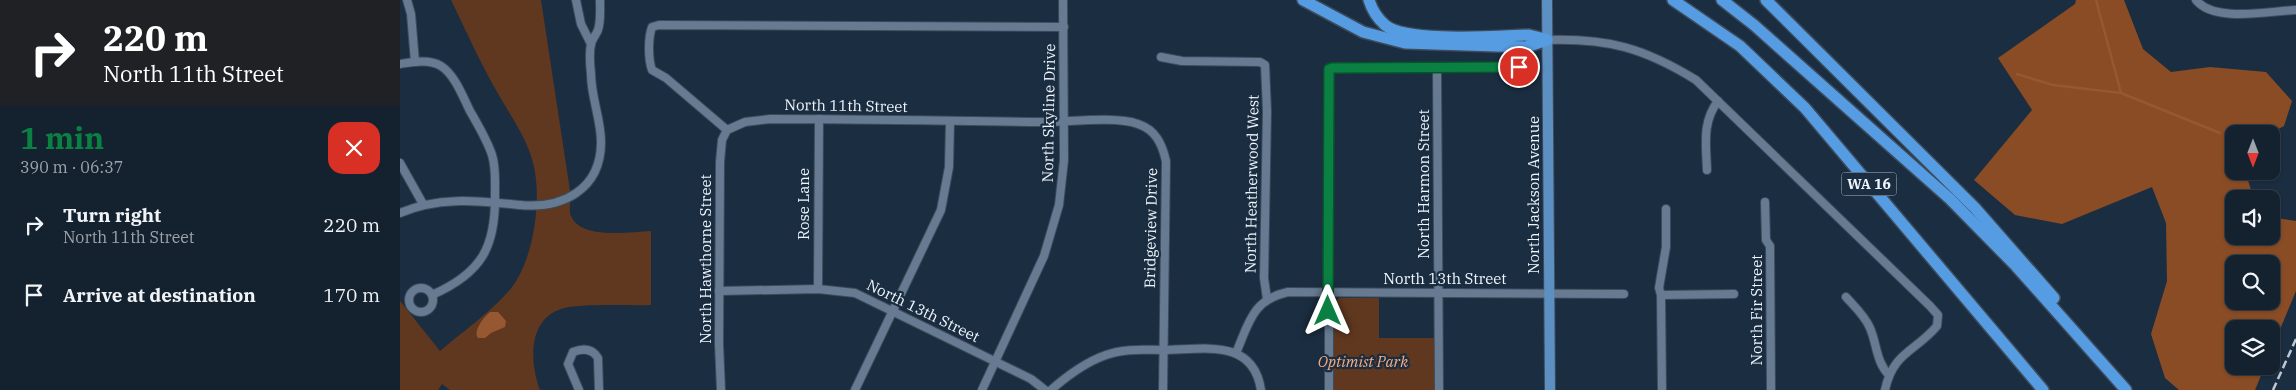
<!DOCTYPE html>
<meta charset="utf-8">
<style>
:root{--surface:#142230;--page:#212f3c;--text:#f1f3f6;--muted:#9da4ab;--line:#333f4c;--accent:#0b8043}
body{margin:0;font-family:"IBM Plex Serif",serif;background:var(--page);color:var(--text);height:100vh;display:flex;flex-direction:column;font-size:19px;white-space:nowrap}
*{box-sizing:border-box;margin:0}
p{font-size:16px;color:var(--muted)}
.icon{flex:none;width:28px;height:28px;fill:none;stroke:currentColor;stroke-width:2;stroke-linecap:round;stroke-linejoin:round}
.map{position:relative;flex:1;overflow:hidden}
.panel{display:flex;flex-direction:column;background:var(--surface);width:400px}
.panel>*{flex:none}
.hud{background:#202124;color:#fff;overflow:hidden}
.needle{width:32px;rotate:180deg}
.controls{position:absolute;left:1825px;top:125px;display:grid;gap:10px}
.controls a{display:grid;place-items:center;width:55px;height:55px;border-radius:10px;background:var(--surface);box-shadow:0 1px 4px #0004,0 0 0 1px var(--line);font-size:25px}
.pin{position:absolute;display:grid;place-items:center;width:42px;height:42px;color:#fff;margin:-21px;border:2px solid #fff;border-radius:50%;box-shadow:0 1px 5px #0007}
.me{position:absolute;width:55px;margin:-28px;rotate:0deg;stroke-linejoin:round;filter:drop-shadow(0 0 4px #0008)}
.turn{display:flex;align-items:center;gap:18px;height:105px;padding:0 20px;font-size:22px}
.turn .icon{width:65px;height:65px;stroke-width:2.5}
.turn b{display:block;font-size:35px;line-height:42px}
.round{display:grid;place-items:center;flex:none;width:52px;height:52px;border-radius:15px;background:var(--page)}
.overview{display:flex;align-items:center;justify-content:space-between;height:85px;padding:0 20px}
h1{font-size:30px;font-weight:700;line-height:38px;color:var(--accent)}
ul{padding:0;list-style:none}
li{display:flex;align-items:center;gap:15px;height:70px;padding:0 20px}
li div{flex:1}
li b{display:block;font-size:19px}
li em{font-style:normal}
main{display:flex;flex:1;min-height:0}
.map>svg:first-child{display:block}
.green{fill:#60381f}
.forest{fill:#894c25;fill-rule:evenodd}
.water{fill:#965831}
.lines{fill:none;stroke-linecap:round;stroke-linejoin:round}
.stream{stroke:#965831;stroke-width:2.5}
.minor-casing{stroke:#3d4b5a;stroke-width:10}
.major-casing{stroke:#3d4b5a;stroke-width:12}
.highway-casing{stroke:#3d4b5a;stroke-width:14}
.minor{stroke:#667b91;stroke-width:8}
.major{stroke:#5c8fc2;stroke-width:10}
.highway{stroke:#569ce3;stroke-width:11}
.rail{stroke:#bfc8d3;stroke-width:2.5;stroke-dasharray:8 4;stroke-linecap:butt}
.route-casing{stroke:#07532c;stroke-width:12}
.route{stroke:#0b8043;stroke-width:9}
.labels{text-anchor:middle;stroke-width:4.5;stroke-linejoin:round;paint-order:stroke}
.shield{fill:#1b2d40;stroke:#afb9c4;stroke-width:1}
.shield-label{font-size:14px;font-weight:bold;fill:#eef5fd}
.street-label{font-size:15px;fill:#eef5fd;stroke:#1b2d40}
.park-label{font-size:15px;font-style:italic;fill:#f6ae83;stroke:#1b2d40}
</style>
<main>
<section class="panel">
<div class="hud">
<div class="turn"><svg class="icon" aria-label="right" viewBox="0 0 24 24"><path d="M7 20v-9h11M14 6l5 5-5 5"/></svg><div><b>220 m</b>North 11th Street</div></div>
</div>
<div class="overview"><div><h1>1 min</h1><p>390 m · 06:37</p></div><a class="round" style="background:#d93025;color:#fff"><svg class="icon" aria-label="close" viewBox="0 0 24 24"><path d="M6 6l12 12M18 6L6 18"/></svg></a></div>
<ul>
<li><svg class="icon" aria-label="right" viewBox="0 0 24 24"><path d="M7 20v-9h11M14 6l5 5-5 5"/></svg><div><b>Turn right</b><p>North 11th Street</p></div><em>220 m</em></li>
<li><svg class="icon" aria-label="arrive" viewBox="0 0 24 24"><path d="M6 21V4h12l-3 4 3 4H6"/></svg><div><b>Arrive at destination</b></div><em>170 m</em></li>
</ul>
</section>
<div class="map">
<svg width="1896" height="390" viewBox="0 0 1896 390">
<rect width="100%" height="100%" fill="#1b2d40"/>
<!-- green -->
<g class="green">
<path d="M51 0H141L171 197C170 203 169 211 171 216 181 240 230 232 251 231V305C228 306 180 303 161 309 127 320 130 364 140 390H50L42 384 38 390H0V301L40 351C62 332 87 315 106 294 133 267 142 203 134 167 129 141 110 115 97 92 80 62 66 31 51 0Z"/>
<path d="M939 298H979V338H1034V390H934V303Z"/>
</g>
<!-- forest -->
<path class="forest" d="M1676 0H1724L1743 49 1771 72 1810 67 1866 72 1892 101 1884 126 1869 134H1834V171H1845L1852 193 1857 199H1834V236H1871V214L1876 218 1896 221V291L1871 351V329H1834V366H1865L1855 390H1779L1765 378 1751 334 1767 281 1766 223 1752 187 1662 224 1615 215 1574 180 1632 110 1598 58 1675 4ZM1834 264H1871V301H1834Z"/>
<!-- water -->
<path class="water" d="M90 312H98L106 321 105 327 91 333 85 338H78C73 331 83 318 90 312Z"/>
<g class="lines">
<!-- stream -->
<g class="stream">
<path d="M1696 0 1721 93"/>
<path d="M1617 74 1653 85 1721 93 1820 133"/>
</g>
<!-- minor casing -->
<g class="minor-casing">
<g id="minor">
<path d="M7 0 11 14 15 62"/>
<path d="M176 0 181 24 191 44"/>
<path d="M1796 0C1814 23 1869 11 1896 10"/>
<path d="M664 27 259 25 252 27C248 38 248 59 252 70L266 78 327 130 345 122 370 119C461 119 552 121 644 122 670 122 715 116 738 124 756 130 762 144 766 161L763 390"/>
<path d="M1147 40C1208 38 1244 48 1296 80L1530 306 1538 315 1537 326C1515 352 1493 352 1485 390"/>
<path d="M761 57 782 61 860 62 865 65 867 111 864 278 867 299"/>
<path d="M0 64C13 62 29 59 41 66 55 75 63 97 70 111 78 125 87 140 92 155 96 168 95 180 95 193 96 247 82 273 32 295"/>
<path d="M1037 68 1039 390"/>
<path d="M0 163 23 204"/>
<path d="M1307 170C1306 144 1302 122 1318 101"/>
<path d="M1365 202 1366 240 1370 246 1371 390"/>
<path d="M0 213C40 196 78 201 120 205 162 209 201 190 201 142 201 119 191 97 191 74 190 65 189 53 191 44 192 39 196 35 198 30 201 21 200 10 200 0"/>
<circle cx="21" cy="300" r="12"/>
<path d="M418 289 419 119"/>
<path d="M319 291 418 289 455 293 631 379 645 390"/>
<path d="M1261 295 1334 294"/>
<path d="M1446 297C1455 307 1465 316 1470 328 1477 344 1476 362 1489 375"/>
<path d="M836 353C849 323 852 300 888 292L1224 294"/>
<path d="M179 390 168 364 173 352C183 348 192 348 198 358L199 390"/>
<path d="M321 390 319 344 320 162 322 140 327 130"/>
<path d="M455 390 541 210 549 167 550 121"/>
<path d="M582 390 644 256 659 205 664 160 663 0"/>
<path d="M651 390C668 375 686 362 706 355 725 348 744 350 763 350 802 350 853 337 861 390"/>
<path d="M929 390V69L932 68 1119 67"/>
<path d="M1262 390 1261 295 1259 288 1266 247V209"/>
</g>
</g>
<!-- major casing -->
<g class="major-casing">
<path id="major" d="M1147 0 1150 390"/>
</g>
<!-- highway casing -->
<g class="highway-casing">
<g id="highway">
<path d="M903 0 963 32 1005 43 1126 47 1147 40"/>
<path d="M969 0C972 10 977 18 985 25 1006 43 1098 36 1129 35L1145 39"/>
<path d="M1273 0 1340 46 1405 108 1643 390"/>
<path d="M1322 0 1354 25 1550 199 1616 266 1726 390"/>
<path d="M1366 0 1575 208 1654 298"/>
</g>
</g>
<!-- minor -->
<use href="#minor" class="minor"/>
<!-- major -->
<use href="#major" class="major"/>
<!-- highway -->
<use href="#highway" class="highway"/>
<!-- rail -->
<path class="rail" d="M1873 390 1896 339"/>
</g>
<g class="lines">
<!-- route casing -->
<g class="route-casing">
<path id="route" d="M928 311 929 69 932 68 1119 67"/>
</g>
<!-- route -->
<use href="#route" class="route"/>
</g>
<g class="labels">
<!-- shield labels -->
<rect class="shield" x="1441.5" y="172.5" width="55" height="23" rx="4"/>
<g class="shield-label">
<text x="1469" y="189">WA 16</text>
</g>
<!-- street labels -->
<g class="street-label">
<text transform="translate(446 106) rotate(1)" y="5">North 11th Street</text>
<text transform="translate(649 113) rotate(-89)" y="5">North Skyline Drive</text>
<text transform="translate(852 184) rotate(-89)" y="5">North Heatherwood West</text>
<text transform="translate(1024 184) rotate(-90)" y="5">North Harmon Street</text>
<text transform="translate(1134 195) rotate(-90)" y="5">North Jackson Avenue</text>
<text transform="translate(404 204) rotate(-90)" y="5">Rose Lane</text>
<text transform="translate(751 228) rotate(-89)" y="5">Bridgeview Drive</text>
<text transform="translate(306 259) rotate(-90)" y="5">North Hawthorne Street</text>
<text x="1045" y="284">North 13th Street</text>
<text transform="translate(1357 310) rotate(-90)" y="5">North Fir Street</text>
<text transform="translate(523 311) rotate(26)" y="5">North 13th Street</text>
</g>
<!-- park labels -->
<g class="park-label">
<text x="963" y="367">Optimist Park</text>
</g>
</g>
</svg>
<div class="controls">
<a><svg class="needle" viewBox="-14 -14 28 28"><path d="M0-13l5 13h-10z" fill="#e53935"/><path d="M0 13l5-13h-10z" fill="#9da4ab"/></svg></a>
<a><svg class="icon" aria-label="sound" viewBox="0 0 24 24"><path d="M4 9h4l5-4v14l-5-4H4zM17 9q2 3 0 6"/></svg></a>
<a><svg class="icon" aria-label="search" viewBox="0 0 24 24"><circle cx="10" cy="10" r="6"/><path d="M15 15l6 6"/></svg></a>
<a><svg class="icon" aria-label="layers" viewBox="0 0 24 24"><path d="M12 4l9 5-9 5-9-5zM3 14l9 5 9-5"/></svg></a>
</div>
<div class="pin" style="left:1119px;top:67px;background:#d93025"><svg class="icon" aria-label="arrive" viewBox="0 0 24 24"><path d="M6 21V4h12l-3 4 3 4H6"/></svg></div>
<svg class="me" style="left:928px;top:311px" viewBox="-20 -20 40 40"><path d="M0-17L14 15 0 8-14 15z" fill="#0b8043" stroke="#fff" stroke-width="4"/></svg>
</div>
</main>
